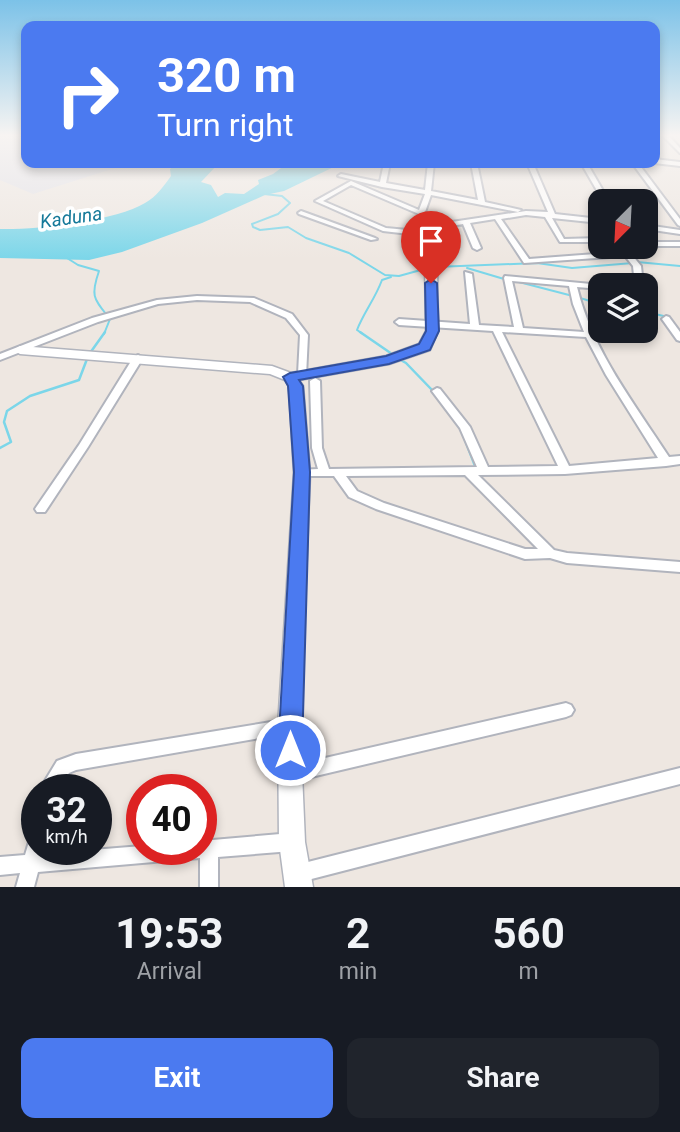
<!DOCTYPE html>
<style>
:root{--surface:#171b24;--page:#20242c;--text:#f1f3f6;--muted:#9ea1a6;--accent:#4b7af0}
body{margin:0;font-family:Roboto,sans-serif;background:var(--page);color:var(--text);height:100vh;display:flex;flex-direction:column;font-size:26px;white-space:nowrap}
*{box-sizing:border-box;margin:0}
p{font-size:23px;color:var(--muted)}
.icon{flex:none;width:38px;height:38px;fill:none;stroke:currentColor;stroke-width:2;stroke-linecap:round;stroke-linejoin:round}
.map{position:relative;height:887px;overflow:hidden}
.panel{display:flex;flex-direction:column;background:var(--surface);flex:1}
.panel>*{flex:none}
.guide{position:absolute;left:21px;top:21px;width:639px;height:147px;border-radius:14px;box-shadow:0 4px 10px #0003;background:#4b7af0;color:#fff;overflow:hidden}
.needle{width:46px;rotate:204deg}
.fabs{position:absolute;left:588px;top:189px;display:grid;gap:14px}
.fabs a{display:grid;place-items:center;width:70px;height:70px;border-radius:14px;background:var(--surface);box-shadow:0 4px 10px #0003;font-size:35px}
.speed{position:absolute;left:21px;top:774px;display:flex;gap:14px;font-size:35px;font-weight:700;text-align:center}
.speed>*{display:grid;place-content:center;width:91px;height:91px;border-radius:50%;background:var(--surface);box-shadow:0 4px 10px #0003;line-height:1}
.speed small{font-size:18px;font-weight:400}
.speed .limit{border:10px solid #d22;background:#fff;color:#111}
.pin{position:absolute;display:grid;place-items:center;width:60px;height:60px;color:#fff;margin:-72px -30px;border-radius:50% 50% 50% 0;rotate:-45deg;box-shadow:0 0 7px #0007}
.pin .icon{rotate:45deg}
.me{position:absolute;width:77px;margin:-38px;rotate:0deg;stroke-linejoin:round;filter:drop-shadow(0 0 5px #0008)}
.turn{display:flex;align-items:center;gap:24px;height:147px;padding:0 21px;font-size:32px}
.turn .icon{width:91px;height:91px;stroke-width:2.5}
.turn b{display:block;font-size:49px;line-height:60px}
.eta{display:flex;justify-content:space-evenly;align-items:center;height:119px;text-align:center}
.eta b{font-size:42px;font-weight:700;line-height:49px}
.cta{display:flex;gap:14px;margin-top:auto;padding:14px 21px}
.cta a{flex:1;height:80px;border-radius:14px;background:var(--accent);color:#fff;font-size:28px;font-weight:700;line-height:80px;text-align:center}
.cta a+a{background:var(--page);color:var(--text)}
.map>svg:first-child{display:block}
.industrial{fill:#e2e1e7}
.water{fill:#7bd6e9}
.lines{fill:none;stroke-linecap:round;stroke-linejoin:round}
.stream-far1{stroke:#7bd6e9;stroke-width:2}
.stream{stroke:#7bd6e9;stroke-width:2.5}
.street-casing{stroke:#b1b4bd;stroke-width:4}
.secondary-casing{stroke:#b1b4bd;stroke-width:3}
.street{fill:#fff;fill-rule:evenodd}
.secondary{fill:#fff;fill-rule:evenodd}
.route{fill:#4b7af0;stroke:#314f9c;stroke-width:2}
.labels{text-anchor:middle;stroke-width:7;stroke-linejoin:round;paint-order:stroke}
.far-water-label{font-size:19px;font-style:italic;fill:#157999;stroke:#fff}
</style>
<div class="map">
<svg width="680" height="887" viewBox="0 0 680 887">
<rect width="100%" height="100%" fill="#eee7e1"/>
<!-- industrial -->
<path class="industrial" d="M0 136H26V163H131L33 194 0 180Z"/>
<!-- water -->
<path class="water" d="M178 163H219L201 182 211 185 218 197 225 193 244 194 259 184 258 180 273 174 288 163H342L284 191 265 195 202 223 122 252 89 260 0 258V229C35 230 116 221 145 203 156 197 164 186 171 176L170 169Z"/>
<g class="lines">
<!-- stream-far1 -->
<g class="stream-far1">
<path d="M264 194 282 196 290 203 278 214 252 224 253 227 260 230 288 227 306 238 349 253 385 275 399 276 428 268"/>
<path d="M67 258 78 265 99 271C90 297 94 299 110 319L104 334"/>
<path d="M637 262 680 266"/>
<path d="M435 267 537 263 572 268 633 263"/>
<path d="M467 268 504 279"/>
<path d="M515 281 569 295"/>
<path d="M580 298 600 304"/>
<path d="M646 312 668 317"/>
<path d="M363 334 357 330C364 312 375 299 382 280L391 277"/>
</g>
<!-- stream -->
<g class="stream">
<path d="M360 332 392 354"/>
<path d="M90 353 105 332"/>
<path d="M397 358 406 363 433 391"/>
<path d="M460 427 475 466"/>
<path d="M0 448 11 442 4 422 7 411 30 396 79 380 87 359"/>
</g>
<!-- street casing -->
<g class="street-casing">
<g id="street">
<path d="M663 136H669L680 148V153Z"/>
<path d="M654 159 680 162V166L654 163Z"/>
<path d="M384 163H390L386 183 425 190 428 163H434L431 191 478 200 471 163H477L485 202 521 210 518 212 431 195 425 212 445 223 526 211 548 212 527 163H533L555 214 600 219V223L552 218 564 239 600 238V242H560L545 217 526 215 501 219 529 259 622 252 617 247H625L632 252V255L641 266 643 285H635L633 266 625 256 524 263 495 219 470 223 481 248 477 250 473 248 463 224C430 229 432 232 435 264L428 266 426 245 427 236 383 231 315 201 351 181 419 210 425 194 382 187 338 176 341 174 380 182ZM351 185 419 214 439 225 429 232 386 228 323 201Z"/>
<path d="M581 163H587L609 201H603Z"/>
<path d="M632 163H638L680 219V226L678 225Z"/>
<path d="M301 211 375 238 377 239 371 240 299 214 298 213Z"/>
<path d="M646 225 680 230V234L646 229Z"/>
<rect x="646" y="242" width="34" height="4"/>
<path d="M465 272 472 274 479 325 514 327 504 278 505 276 602 285H600V289L577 287C592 350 634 403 669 457L680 456V464L666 466 565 474 478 475 554 550 567 553 680 562V572L567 563 550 558 525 559 376 509 349 497 334 476H298L296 473 298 470 318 469 312 448 310 381 315 378 320 381 322 448 329 469 477 467 460 428 432 391 437 388 440 389 470 427 488 467 558 466 493 331 399 325 395 322 399 319 470 324ZM512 281 569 286 573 304 584 332 523 328ZM502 332 586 337 606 375 658 458 569 466ZM465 475 538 549H525L384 503 357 491 346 476Z"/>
<path d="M197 296 254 298 292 314 308 335 306 376H300L298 374 300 335 286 318 250 302 197 300 158 304 98 322 0 360V354L92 318 157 300Z"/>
<path d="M666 316 669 317 680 332V341L677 340 662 319Z"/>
<path d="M138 355 143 358 88 447 45 512H37L35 509 37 506 79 445 133 358Z"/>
<path d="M566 703 571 705 574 710 571 715 566 717 290 782 284 780 282 774 284 768 290 766Z"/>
<path d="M289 719 294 721 297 726 294 731 289 733 76 770 69 773 57 789H40L57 761 76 754Z"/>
<path d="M680 768V784L296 883 290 880 287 874 290 868 296 865Z"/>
<path d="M37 832V849H44L42 854 142 846V849H201V841L292 833 298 836 301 842 298 848 292 851 218 857V887H200V858L38 872 34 887H16L20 873 0 875V857L25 855 31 835Z"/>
</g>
</g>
<!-- secondary casing -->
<g class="secondary-casing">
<path id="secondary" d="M431 261 437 264 438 331 430 350 389 364 299 380 303 386 310 473 300 726 305 842 313 887H285L279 842 278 726 294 473 289 386 285 380 270 374 20 354 13 350 20 346 272 366 291 373 386 356 419 344 426 331 425 264Z"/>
</g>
<!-- street -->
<use href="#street" class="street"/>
<!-- secondary -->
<use href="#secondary" class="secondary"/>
</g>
<!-- sky -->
<linearGradient id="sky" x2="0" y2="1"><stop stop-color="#7cc2e8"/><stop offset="0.52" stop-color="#f7f4f2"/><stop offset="1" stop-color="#f7f4f2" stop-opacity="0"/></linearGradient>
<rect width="680" height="260" fill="url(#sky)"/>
<!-- route -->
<path class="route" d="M431 279 437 283 439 331 430 350 389 364 299 380 303 386 310 472 302 750 298 758 290 761 281 758 278 750 294 472 288 386 283 377 290 373 386 356 419 344 426 331 425 283Z"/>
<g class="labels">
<!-- far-water labels -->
<g class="far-water-label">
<text transform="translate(71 217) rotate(-8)" y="7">Kaduna</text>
</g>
</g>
</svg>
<div class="fabs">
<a><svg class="needle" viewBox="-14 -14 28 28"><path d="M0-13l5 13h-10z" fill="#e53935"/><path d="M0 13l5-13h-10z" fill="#9ea1a6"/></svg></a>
<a><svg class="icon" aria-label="layers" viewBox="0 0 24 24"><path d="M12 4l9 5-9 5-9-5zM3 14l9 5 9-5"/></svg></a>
</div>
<div class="speed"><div>32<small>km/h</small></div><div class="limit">40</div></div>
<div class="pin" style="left:431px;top:283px;background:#d93025"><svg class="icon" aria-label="arrive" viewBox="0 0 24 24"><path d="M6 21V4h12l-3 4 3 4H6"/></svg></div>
<svg class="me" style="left:290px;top:750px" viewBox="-20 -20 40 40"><circle r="17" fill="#4b7af0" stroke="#fff" stroke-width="3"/><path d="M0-11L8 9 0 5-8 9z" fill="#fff"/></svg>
<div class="guide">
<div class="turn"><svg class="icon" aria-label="right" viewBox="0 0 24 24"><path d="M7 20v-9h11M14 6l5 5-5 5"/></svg><div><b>320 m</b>Turn right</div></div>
</div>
</div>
<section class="panel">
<div class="eta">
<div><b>19:53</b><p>Arrival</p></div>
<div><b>2</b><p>min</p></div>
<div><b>560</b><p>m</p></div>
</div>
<div class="cta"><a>Exit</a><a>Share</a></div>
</section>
